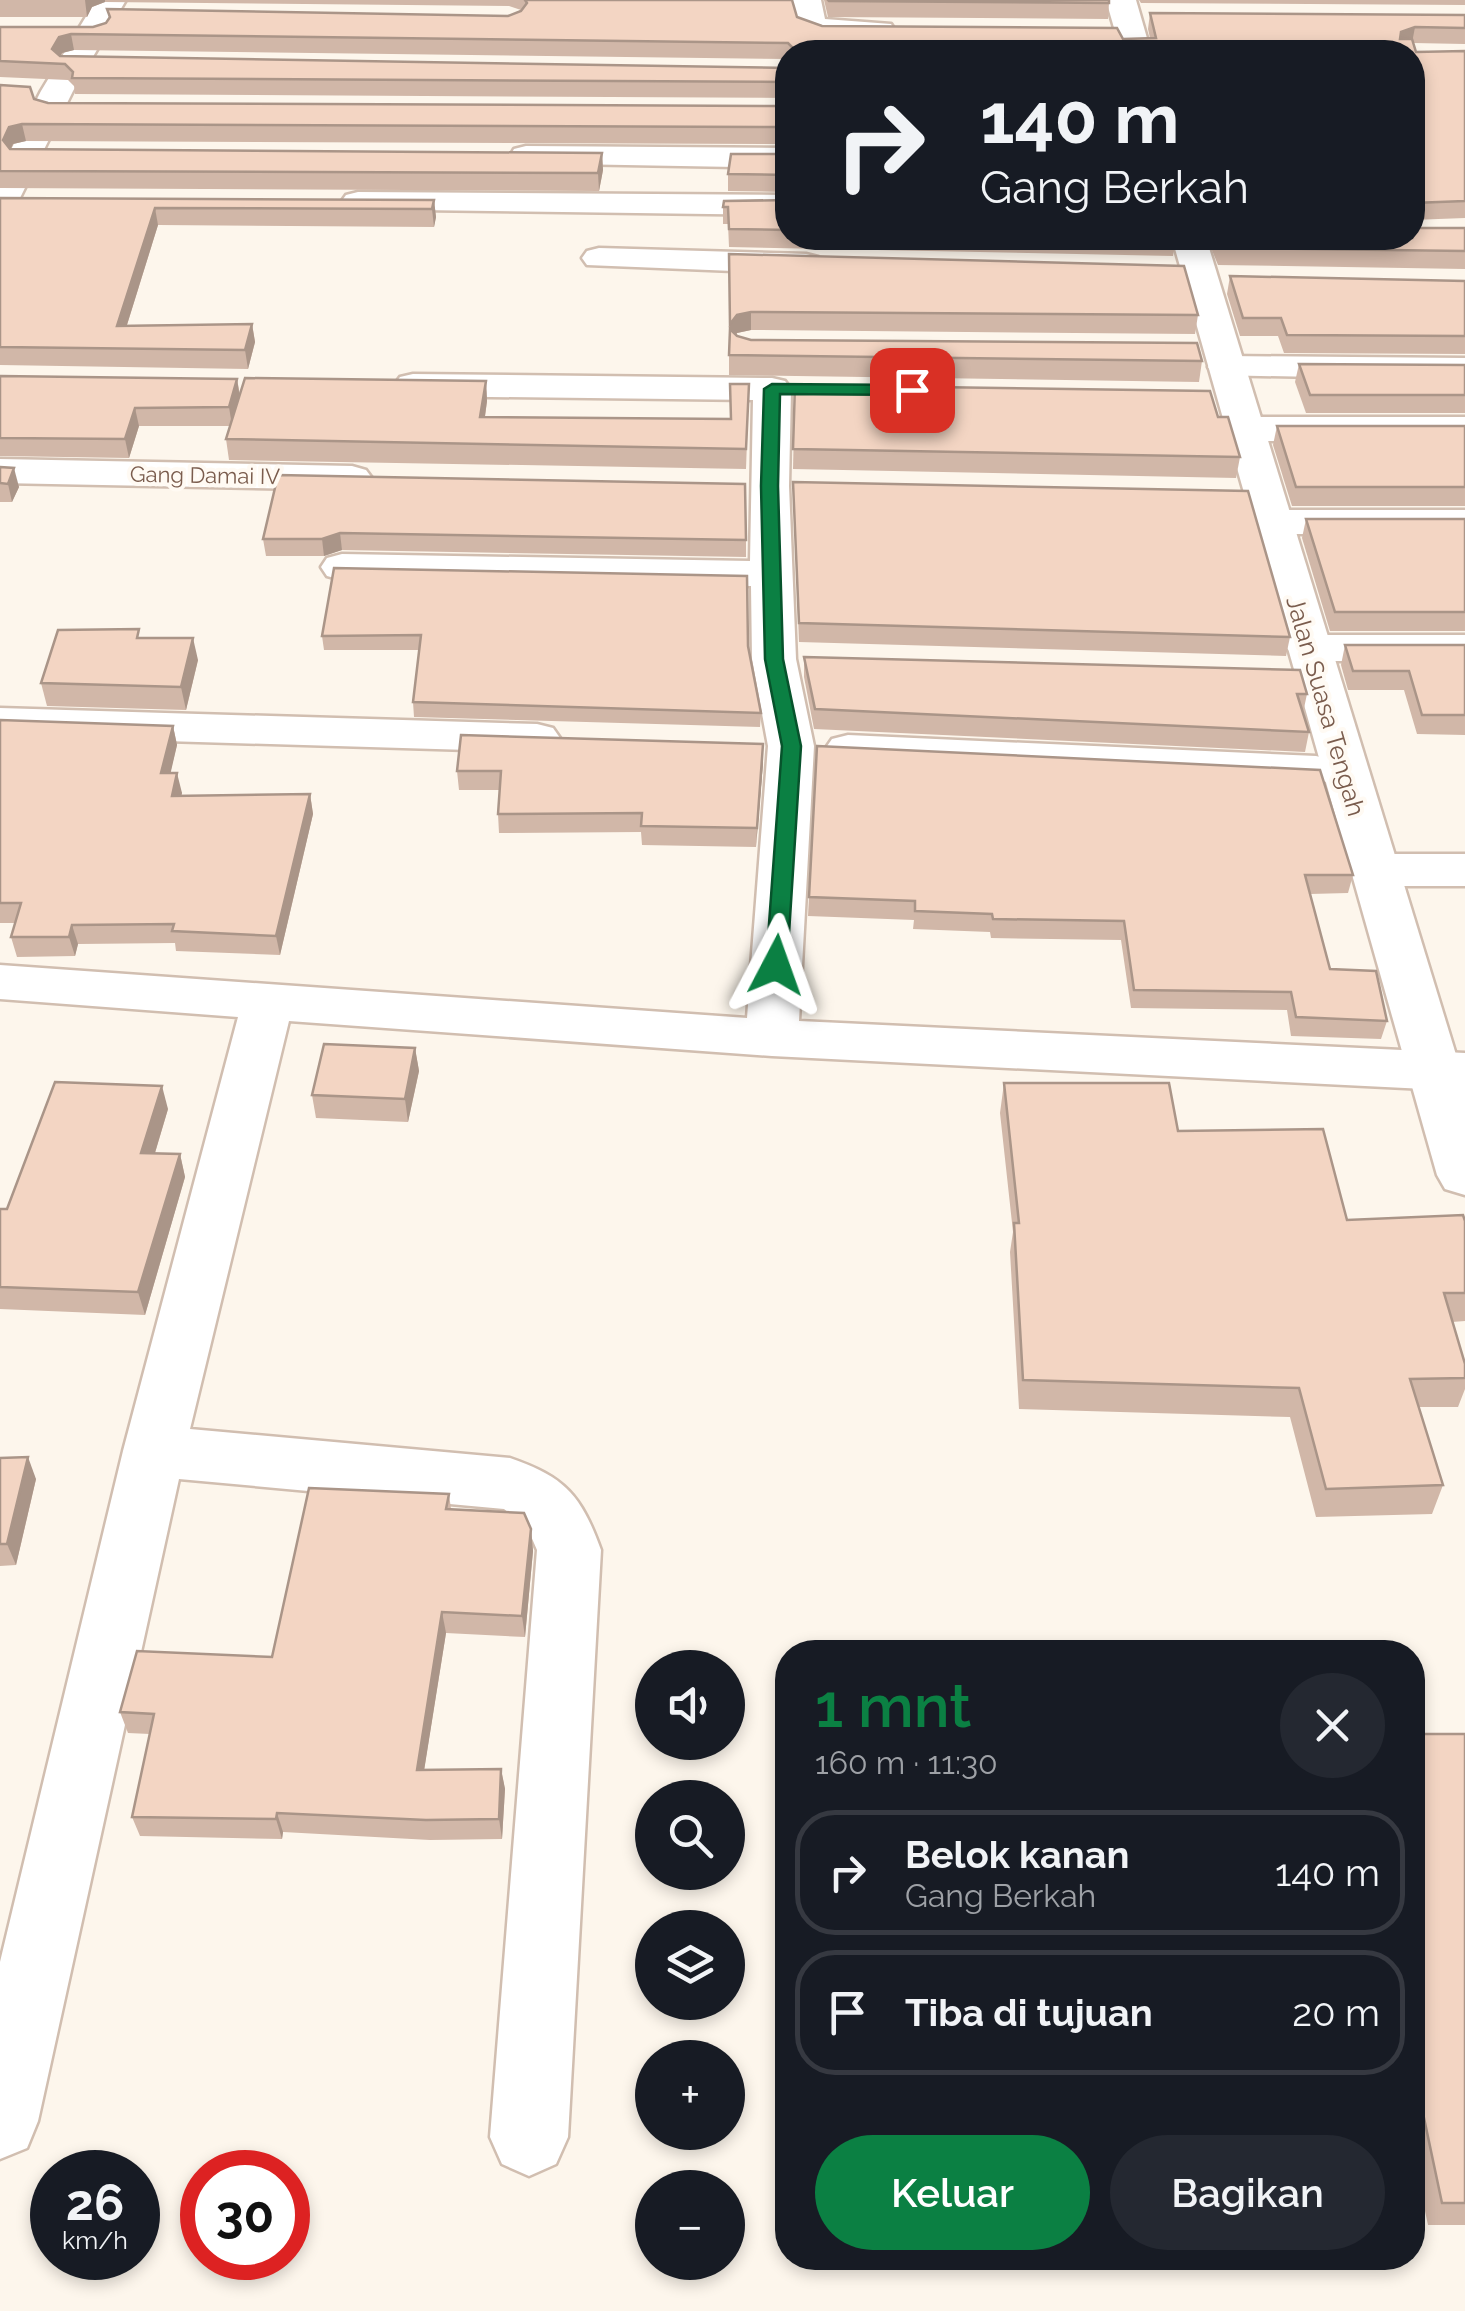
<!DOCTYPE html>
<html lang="id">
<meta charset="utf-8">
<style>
:root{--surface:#171b24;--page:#242831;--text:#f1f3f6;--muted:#9ea1a6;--line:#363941;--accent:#0b8043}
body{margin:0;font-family:Raleway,sans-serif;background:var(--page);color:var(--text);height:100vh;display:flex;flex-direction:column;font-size:38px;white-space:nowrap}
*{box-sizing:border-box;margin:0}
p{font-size:32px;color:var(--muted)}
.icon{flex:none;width:55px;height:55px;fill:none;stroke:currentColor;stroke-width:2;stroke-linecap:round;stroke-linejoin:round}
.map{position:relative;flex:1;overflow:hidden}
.panel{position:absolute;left:775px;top:1640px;width:650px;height:630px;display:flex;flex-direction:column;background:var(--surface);border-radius:40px;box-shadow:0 5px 15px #0003}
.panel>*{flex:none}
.banner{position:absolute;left:775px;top:40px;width:650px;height:210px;border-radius:40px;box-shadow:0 5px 15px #0003;background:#171b24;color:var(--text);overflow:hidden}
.buttons{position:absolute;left:635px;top:1650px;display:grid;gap:20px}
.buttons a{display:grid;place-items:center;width:110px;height:110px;border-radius:50%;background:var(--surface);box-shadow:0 5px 15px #0003;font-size:50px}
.speed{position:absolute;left:30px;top:2150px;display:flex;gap:20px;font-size:50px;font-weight:700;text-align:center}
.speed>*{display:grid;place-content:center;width:130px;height:130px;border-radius:50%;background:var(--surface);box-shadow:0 5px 15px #0003;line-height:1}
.speed small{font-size:25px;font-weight:400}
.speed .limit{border:15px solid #d22;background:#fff;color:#111}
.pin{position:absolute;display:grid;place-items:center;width:85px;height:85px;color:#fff;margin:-42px;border-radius:20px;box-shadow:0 5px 15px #0006}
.me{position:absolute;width:110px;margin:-55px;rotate:4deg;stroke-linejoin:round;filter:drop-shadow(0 0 8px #0008)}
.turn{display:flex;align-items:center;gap:35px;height:210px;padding:0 40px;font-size:45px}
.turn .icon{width:130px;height:130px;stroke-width:2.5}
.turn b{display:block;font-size:70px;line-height:85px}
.round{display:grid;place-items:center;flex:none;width:105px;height:105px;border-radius:52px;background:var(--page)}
.headline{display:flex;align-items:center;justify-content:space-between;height:170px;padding:0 40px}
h1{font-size:60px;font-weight:600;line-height:75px;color:var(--accent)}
.action{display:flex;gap:20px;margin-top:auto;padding:20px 40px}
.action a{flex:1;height:115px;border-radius:60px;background:var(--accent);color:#fff;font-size:40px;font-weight:600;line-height:115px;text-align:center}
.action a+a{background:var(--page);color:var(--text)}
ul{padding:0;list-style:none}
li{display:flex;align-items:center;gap:30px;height:125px;margin:0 20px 15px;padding:0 20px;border:5px solid var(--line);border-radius:40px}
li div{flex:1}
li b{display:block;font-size:38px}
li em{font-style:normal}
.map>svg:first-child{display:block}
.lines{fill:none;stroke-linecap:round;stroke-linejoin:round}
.minor-casing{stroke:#d1beb0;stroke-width:5}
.tertiary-casing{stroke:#d1beb0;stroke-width:5}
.minor{fill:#fff;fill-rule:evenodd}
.tertiary{fill:#fff;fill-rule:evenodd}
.wall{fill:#d1b7a8}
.shaded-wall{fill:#aa9588}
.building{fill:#f3d5c3;stroke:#aa9588;stroke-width:2.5}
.route{fill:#0b8043;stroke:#07532c;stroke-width:2.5}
.labels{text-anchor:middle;stroke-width:8;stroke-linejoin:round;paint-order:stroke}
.far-street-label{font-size:22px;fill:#7a5c4d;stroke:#fffaf3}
.street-label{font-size:25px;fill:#7a5c4d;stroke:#fffaf3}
</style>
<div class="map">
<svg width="1465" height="2311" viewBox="0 0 1465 2311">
<rect width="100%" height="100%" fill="#fdf6ec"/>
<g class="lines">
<!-- minor casing -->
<g class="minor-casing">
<g id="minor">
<path d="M96 0H126L73 91 17 204 12 211 0 214V171L41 91Z"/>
<path d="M791 0H821L825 19 891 24 895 30 891 36 880 39 802 34Z"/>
<path d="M526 146 788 148V168L514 163 510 156 514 149Z"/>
<path d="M358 192 788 195V215L346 209 341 202 346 195Z"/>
<path d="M599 248 806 254 818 257 823 264 818 271 806 274 587 265 582 258 587 251Z"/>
<path d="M1227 356 1465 358V380L1214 375 1208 367 1214 359Z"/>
<path d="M413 374 772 378 785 381 791 389 789 486 796 659 814 746 799 1021 1465 1053V1091L772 1056 289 1021 190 1429 510 1458C565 1477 581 1495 601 1550L568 2137 556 2164 529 2176 502 2164 490 2137 537 1550 527 1527 504 1509 179 1479 38 2121 27 2148 0 2159V1962L123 1451 238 1017 0 999V965L747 1018 768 746 752 659 751 586 342 580 327 576 321 567 327 558 342 554 750 561 753 400 413 396 400 393 394 385 400 377Z"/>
<path d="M1246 417H1465V441H1246L1232 437 1227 429 1232 421Z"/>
<path d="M0 459 352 466 366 470 372 478 366 486 352 490 0 483Z"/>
<path d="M1272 510H1465V534H1272L1258 531 1252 522 1258 513Z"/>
<path d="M1309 635H1465V661H1309L1294 657 1287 648 1294 639Z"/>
<path d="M0 708 537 724 553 728 560 738 553 748 537 752 0 736Z"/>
<path d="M848 735 1316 756 1332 760 1339 770 1332 780 1316 784 848 763 832 759 825 749 832 739Z"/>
<path d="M1375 854H1465V886H1375L1358 881 1351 870 1358 859Z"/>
</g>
</g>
<!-- tertiary casing -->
<g class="tertiary-casing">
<g id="tertiary">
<path d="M1106 0H1136L1151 52H1121Z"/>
<path d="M1172 238H1206L1465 1084V1195L1445 1189 1437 1175Z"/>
</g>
</g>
<!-- minor -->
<use href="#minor" class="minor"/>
<!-- tertiary -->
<use href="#tertiary" class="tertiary"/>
</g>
<!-- wall -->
<g class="wall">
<path d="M0 0H792L797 17 822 26 1123 39 1150 38 1148 29 1150 13 1465 15V44L1413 43 1416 52 1465 51V218L1412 220V52H788V59L74 50 62 53 60 56 788 68V98L75 94 74 86 68 80 0 77V27H93L106 23 109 18 107 9 508 16 521 10 509 6 105 2 92 7 87 17H0Z"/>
<path d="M824 0H1109V3L1108 19 828 17Z"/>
<path d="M1139 0H1465V5L1141 3Z"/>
<path d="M0 85 34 99 48 103 788 106V144L26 141 13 144 11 149 602 153 603 170 599 191 0 188Z"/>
<path d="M788 154V192L728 191V174Z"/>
<path d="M0 198 434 200 436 217 434 227 158 225 127 325 252 324 255 342 248 369 0 365Z"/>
<path d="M788 200V238H1176L1173 256 729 247 728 224H723V207Z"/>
<path d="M1465 228V269L1218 265 1207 238H1412L1416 229Z"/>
<path d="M729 254 1198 315 1195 334 751 330 737 333 736 335 737 336 751 340 1202 361 1199 382 729 375Z"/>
<path d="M1230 276 1465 281V354L1284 353 1278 336H1240L1227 294Z"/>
<path d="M1299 364 1465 365V413H1306L1295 382Z"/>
<path d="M0 376 237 379 240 395 486 381 487 401 485 417 731 419 749 384 746 469 229 460 226 439 230 426H139L129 458 0 456Z"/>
<path d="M795 385 1218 417 1240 457 1236 478 793 469Z"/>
<path d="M1277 426H1465V506H1292L1273 445Z"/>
<path d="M0 467 19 487 12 502H0Z"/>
<path d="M278 475 746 540V557L342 550 324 556H266L263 539Z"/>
<path d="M793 482 1290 637 1286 656 799 642Z"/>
<path d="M1306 519H1465V631H1330L1302 538Z"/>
<path d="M334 568 748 646 761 713 760 727 414 717 413 702 420 650H324L322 636Z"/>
<path d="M141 638 198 660 186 710 47 706 41 683Z"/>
<path d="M1345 645H1465V735L1417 734 1404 690H1348L1341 665Z"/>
<path d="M804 657 1307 694 1303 713 1309 732 1305 752 814 729 804 677Z"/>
<path d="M0 720 173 726 177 745 170 773 182 793 181 796 310 794 313 814 280 955 176 951 175 943 78 944 75 956 17 957 11 937 15 923H0Z"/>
<path d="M817 746 1353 875 1348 893 1310 894 1330 969 1387 1021 1381 1039 1291 1036 1287 1010 1131 1008 1121 940 991 938 990 932 913 929 914 920 808 916Z"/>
<path d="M763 763 756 847 642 845 641 832 499 833 498 814 500 790H459L457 771Z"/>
<path d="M415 1048 419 1071 408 1122 316 1118 312 1095Z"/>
<path d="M1004 1083 1178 1131 1347 1220 1465 1221V1321L1452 1322 1465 1364V1389L1458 1407H1419L1443 1485 1432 1514 1316 1517 1290 1417 1019 1409 1010 1252 1013 1232 1000 1113Z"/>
<path d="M168 1109 155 1153 180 1154 185 1177 145 1315 0 1309V1209H7Z"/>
<path d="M0 1458 36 1479 16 1565 0 1566Z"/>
<path d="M449 1494 451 1509 531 1529 533 1551 525 1637 446 1633 424 1770 501 1769 505 1789 502 1839 430 1840 283 1832 282 1839 140 1836 132 1817 150 1734 128 1733 120 1712 272 1657Z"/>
<path d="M1412 1734H1465V2225H1428L1412 2151Z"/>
</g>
<!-- shaded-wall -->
<g class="shaded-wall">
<path d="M85 0H105V2L92 7 87 17Z"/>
<path d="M1415 27 1412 43 1398 48 1401 32Z"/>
<path d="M71 34 74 50 62 53 56 65 52 49 59 37Z"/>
<path d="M22 124 26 141 13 144 7 157 3 140 9 127Z"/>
<path d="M602 153 603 170 599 191 598 173Z"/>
<path d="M434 200 436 217 434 227 432 209Z"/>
<path d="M155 208 158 225 121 344 117 326Z"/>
<path d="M751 312V330L737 333 730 343V324L737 315Z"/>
<path d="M252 324 255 342 248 369 245 350Z"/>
<path d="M237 379 240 398 232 426 229 407Z"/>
<path d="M486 381 487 401 482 437 480 417Z"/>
<path d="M135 408 139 426 129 458 125 439Z"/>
<path d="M14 468 19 487 12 502 8 484Z"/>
<path d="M340 533 342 550 324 556 322 539Z"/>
<path d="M193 638 198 660 186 710 181 687Z"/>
<path d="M173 726 177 745 166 793 161 773Z"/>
<path d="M763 744V763L756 847 757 828Z"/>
<path d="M177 773 182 793 176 816 172 796Z"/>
<path d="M310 794 313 814 280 955 276 936Z"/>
<path d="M72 925 78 944 75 956 69 937Z"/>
<path d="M415 1048 419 1071 408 1122 405 1099Z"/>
<path d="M162 1086 168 1109 148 1176 141 1153Z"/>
<path d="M180 1154 185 1177 145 1315 138 1292Z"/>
<path d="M28 1457 36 1479 16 1565 7 1544Z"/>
<path d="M531 1529 533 1551 525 1637 522 1616Z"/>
<path d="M442 1612 446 1633 421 1790 417 1770Z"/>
<path d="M501 1769 505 1789 502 1839 499 1819Z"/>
<path d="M277 1813 283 1832 282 1839 276 1819Z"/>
</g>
<!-- building -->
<g class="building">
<path d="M525 0H792L797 17 822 26 1117 28 1123 39 1156 38 1150 13 1465 15V28L1415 27 1401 32 1400 39H1412L1416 52 1465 51V201L1413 203 1412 212V52H792V47L788 43 71 34 59 37 52 49 60 56 788 68V82L72 78 73 72 65 64 0 61V27H93L106 23 110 17 107 9 508 16 521 11 527 3Z"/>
<path d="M828 0H1109V3L829 1Z"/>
<path d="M0 85 30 87 34 99 48 103 788 106V127L22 124 9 127 3 140 10 149 602 153 598 173 0 171Z"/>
<path d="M731 154H788V175L728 174Z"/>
<path d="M0 198 434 200 432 209 155 208 117 326 252 324 245 350 0 347Z"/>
<path d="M788 200V230L729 229 728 207H723L724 201Z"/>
<path d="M1412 228H1465V251L1221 248 1217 238H1412Z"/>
<path d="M729 254 1184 266 1198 315 751 312 737 315 730 324Z"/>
<path d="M1230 276 1465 281V336L1287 335 1281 318H1243Z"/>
<path d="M730 329 737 336 751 340 1197 343 1202 361 729 355Z"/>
<path d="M1299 364 1465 365V395H1310Z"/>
<path d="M0 376 237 379 229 407 135 408 125 439 0 438Z"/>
<path d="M245 378 486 381 480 417 731 419 730 384H749L746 449 226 439Z"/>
<path d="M795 385 1210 391 1218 417H1228L1240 457 793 449Z"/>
<path d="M1277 426H1465V487H1296Z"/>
<path d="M0 467 14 468 8 484 0 483Z"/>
<path d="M278 475 745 484 746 540 340 533 322 539H263Z"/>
<path d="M793 482 1248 491 1290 637 799 623Z"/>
<path d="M1306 519H1465V612H1335Z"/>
<path d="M334 568 747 576 748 646 761 713 413 702 421 635 322 636Z"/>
<path d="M139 629 137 638H193L181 687 41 683 58 630Z"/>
<path d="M1345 645H1465V715H1422L1409 671H1353Z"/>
<path d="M804 657 1300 670 1307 694H1297L1309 732 815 709Z"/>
<path d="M0 720 173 726 161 773H177L172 796 310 794 276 936 172 931 174 924 72 925 69 937H11L21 903H0Z"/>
<path d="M461 735 763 744 757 828 641 826 642 813 498 814 501 771H457Z"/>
<path d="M817 746 1320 770 1353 875H1305L1330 969 1376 971 1387 1021 1296 1017 1291 992 1134 990 1124 921 993 919 992 914 915 911V901L809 897Z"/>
<path d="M324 1044 415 1048 405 1099 312 1095Z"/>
<path d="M55 1082 162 1086 141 1153 180 1154 138 1292 0 1287V1209H7Z"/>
<path d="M1004 1083H1169L1178 1131 1323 1129 1347 1220 1463 1215 1465 1221V1293H1444L1465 1364V1378L1410 1379 1443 1485 1326 1489 1299 1388 1023 1380 1014 1223H1019Z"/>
<path d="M28 1457 7 1544H0V1458Z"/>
<path d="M309 1488 449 1494 446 1509 524 1513 531 1529 522 1616 442 1612 417 1770 501 1769 499 1819 426 1820 277 1813 276 1819 132 1817 154 1714 120 1712 137 1651 272 1657Z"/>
<path d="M1412 1734H1465V2203H1442L1424 2118H1412Z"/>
</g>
<!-- route -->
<path class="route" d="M772 384 912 385 920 390 912 395 780 394 778 486 783 659 801 746 787 965 776 972 766 965 782 746 765 659 761 486 764 389Z"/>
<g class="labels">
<!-- far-street labels -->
<g class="far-street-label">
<text transform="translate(205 475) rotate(1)" y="8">Gang Damai IV</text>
</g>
<!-- street labels -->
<g class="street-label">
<text transform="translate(1326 706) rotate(74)" y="9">Jalan Suasa Tengah</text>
</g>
</g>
</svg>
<div class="buttons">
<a><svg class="icon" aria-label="sound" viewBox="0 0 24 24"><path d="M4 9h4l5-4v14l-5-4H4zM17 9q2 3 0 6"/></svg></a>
<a><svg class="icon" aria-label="search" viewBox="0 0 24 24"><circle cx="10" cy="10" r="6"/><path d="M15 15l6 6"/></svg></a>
<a><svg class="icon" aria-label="layers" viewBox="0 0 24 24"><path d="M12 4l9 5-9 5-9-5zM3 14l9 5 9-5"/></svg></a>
<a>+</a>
<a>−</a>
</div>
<div class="speed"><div>26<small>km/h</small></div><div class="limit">30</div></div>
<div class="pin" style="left:912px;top:390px;background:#d93025"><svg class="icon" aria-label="arrive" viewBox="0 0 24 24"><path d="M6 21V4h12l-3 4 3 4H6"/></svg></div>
<svg class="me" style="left:776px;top:965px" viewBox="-20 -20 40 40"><path d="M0-17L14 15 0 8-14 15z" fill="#0b8043" stroke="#fff" stroke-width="4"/></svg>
<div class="banner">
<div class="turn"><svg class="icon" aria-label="right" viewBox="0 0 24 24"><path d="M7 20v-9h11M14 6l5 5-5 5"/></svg><div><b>140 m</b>Gang Berkah</div></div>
</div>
<section class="panel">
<div class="headline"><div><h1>1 mnt</h1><p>160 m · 11:30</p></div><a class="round"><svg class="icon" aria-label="close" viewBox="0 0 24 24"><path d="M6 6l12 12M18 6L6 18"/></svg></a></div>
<ul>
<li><svg class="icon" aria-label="right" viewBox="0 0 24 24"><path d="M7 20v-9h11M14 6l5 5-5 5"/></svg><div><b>Belok kanan</b><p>Gang Berkah</p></div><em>140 m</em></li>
<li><svg class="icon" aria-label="arrive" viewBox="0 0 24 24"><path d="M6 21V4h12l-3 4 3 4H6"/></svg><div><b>Tiba di tujuan</b></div><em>20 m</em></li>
</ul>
<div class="action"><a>Keluar</a><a>Bagikan</a></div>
</section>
</div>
